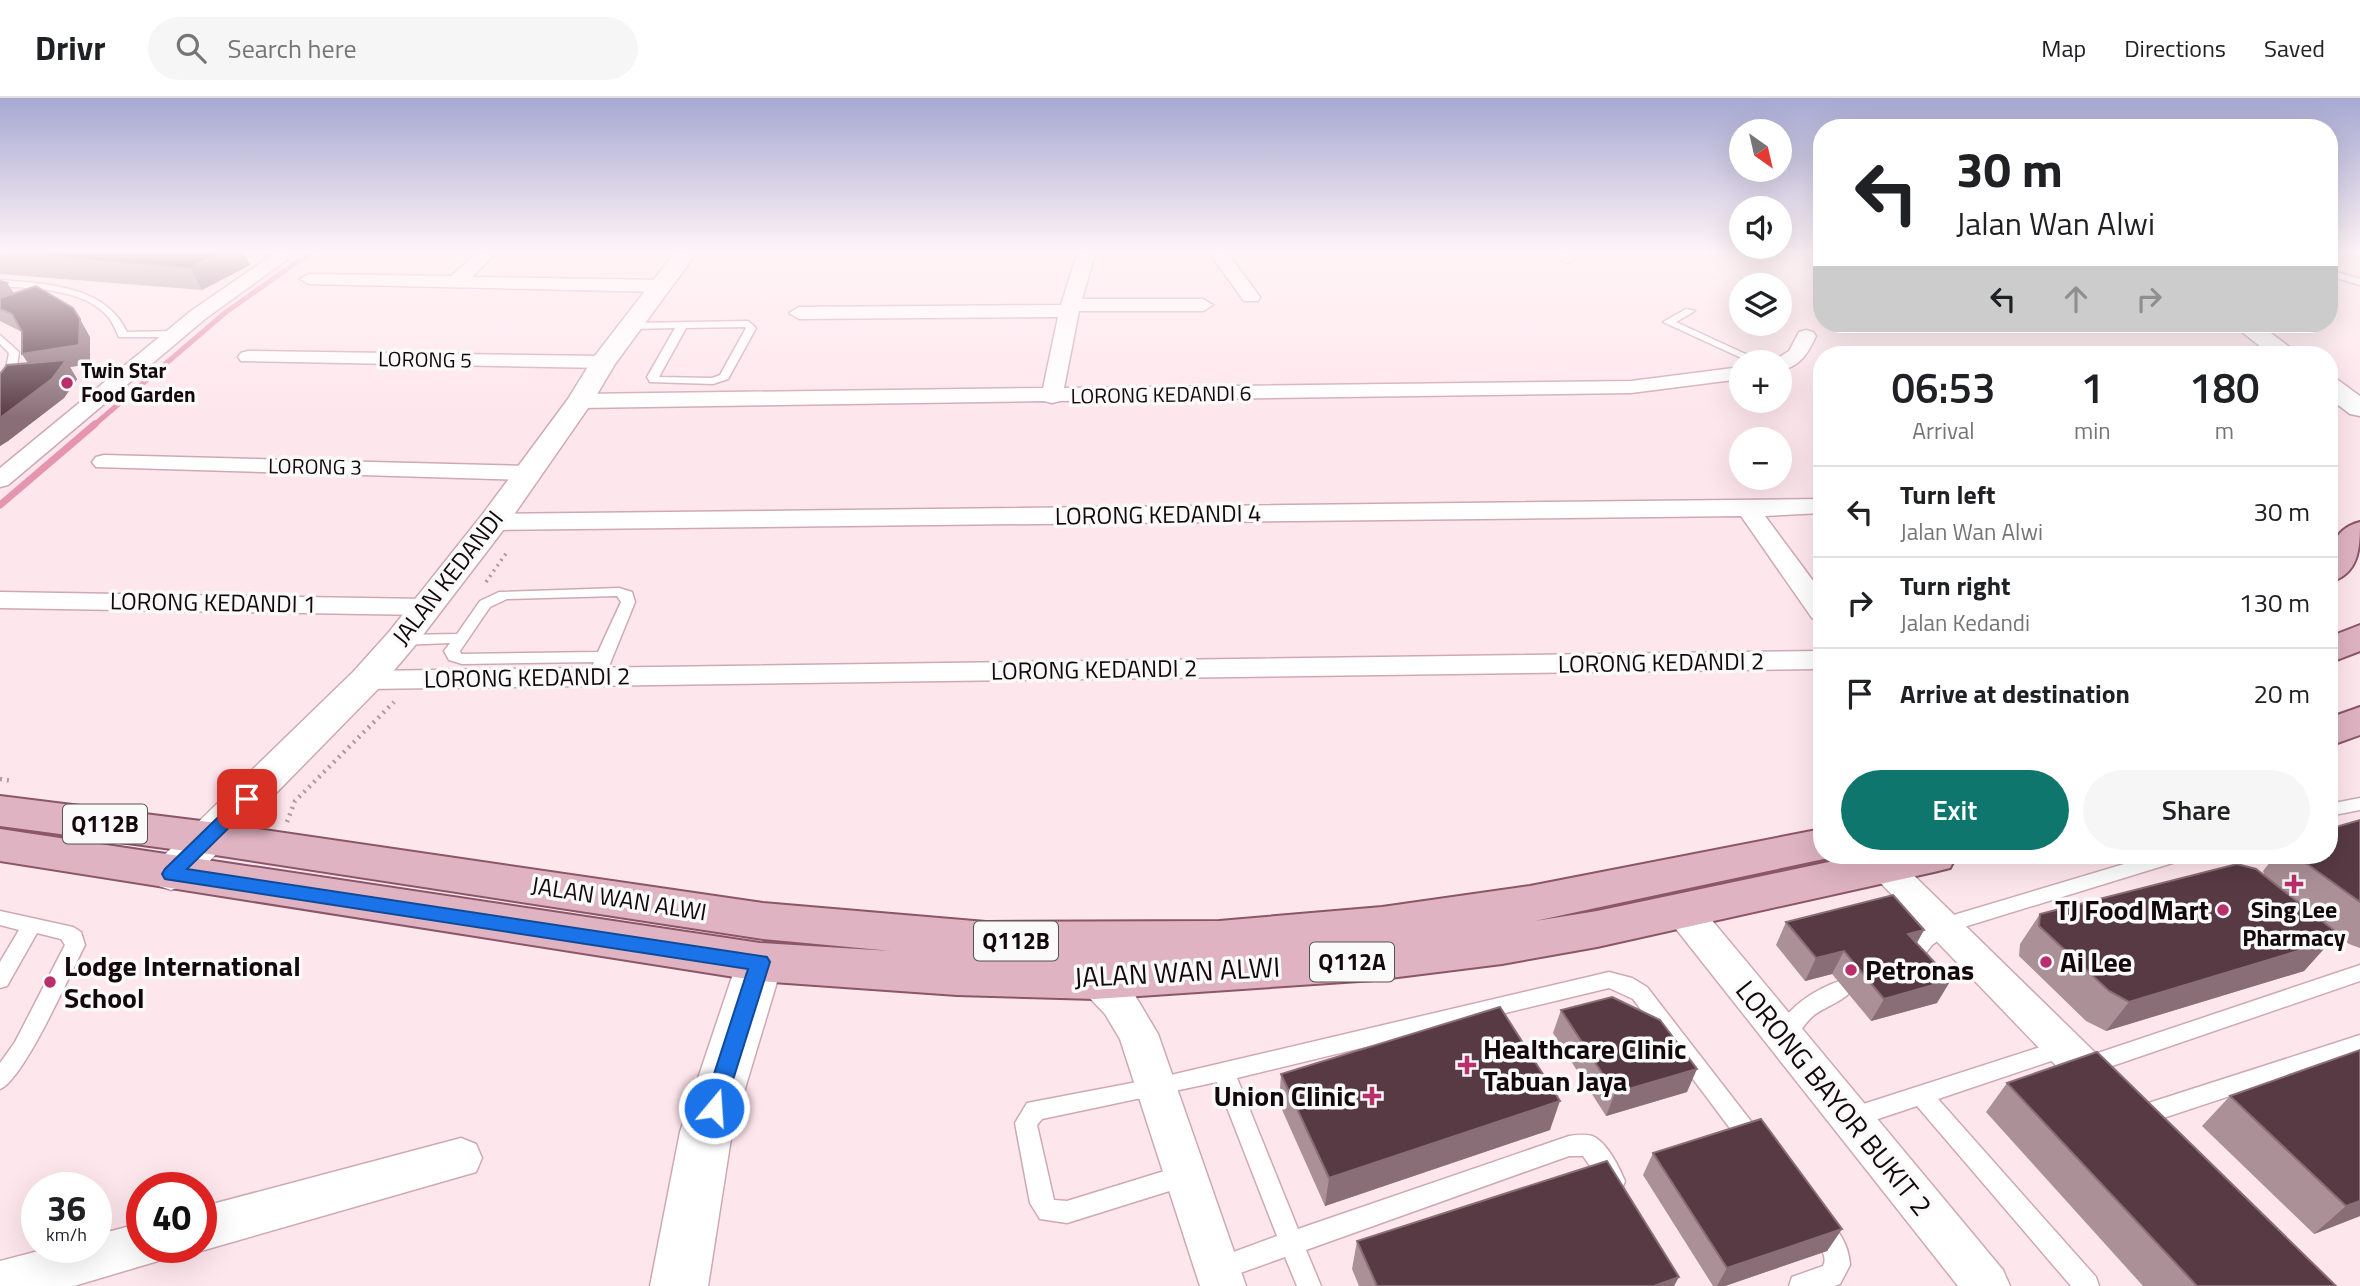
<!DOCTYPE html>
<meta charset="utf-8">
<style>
:root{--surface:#fff;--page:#f6f6f6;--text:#202124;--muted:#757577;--line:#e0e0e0;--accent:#0f766e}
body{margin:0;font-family:"Titillium Web",sans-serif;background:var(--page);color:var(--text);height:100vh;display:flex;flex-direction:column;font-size:26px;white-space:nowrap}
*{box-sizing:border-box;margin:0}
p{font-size:23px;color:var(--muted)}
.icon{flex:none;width:38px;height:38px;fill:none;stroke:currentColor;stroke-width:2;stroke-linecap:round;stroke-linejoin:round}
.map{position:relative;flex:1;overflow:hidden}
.drawer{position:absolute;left:1813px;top:248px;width:525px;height:518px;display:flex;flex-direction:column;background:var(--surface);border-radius:28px;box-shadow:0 7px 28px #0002}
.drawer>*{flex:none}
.banner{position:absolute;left:1813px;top:21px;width:525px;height:214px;border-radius:28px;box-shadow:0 7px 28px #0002;background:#fff;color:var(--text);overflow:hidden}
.needle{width:46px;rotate:146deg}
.buttons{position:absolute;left:1729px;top:21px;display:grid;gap:14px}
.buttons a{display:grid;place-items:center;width:63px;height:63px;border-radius:50%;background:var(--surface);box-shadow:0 7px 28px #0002;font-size:35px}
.speed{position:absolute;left:21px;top:1074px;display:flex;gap:14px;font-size:35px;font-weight:700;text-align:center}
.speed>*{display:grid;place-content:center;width:91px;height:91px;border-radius:50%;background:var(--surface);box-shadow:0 7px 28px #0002;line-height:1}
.speed small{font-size:18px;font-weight:400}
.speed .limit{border:10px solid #d22;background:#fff;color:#111}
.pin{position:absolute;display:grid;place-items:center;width:60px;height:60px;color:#fff;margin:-30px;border-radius:14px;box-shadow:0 4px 10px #0006}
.me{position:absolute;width:77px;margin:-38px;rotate:18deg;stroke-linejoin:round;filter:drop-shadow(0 0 5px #0008)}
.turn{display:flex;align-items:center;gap:24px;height:147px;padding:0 28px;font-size:32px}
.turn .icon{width:91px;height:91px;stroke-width:2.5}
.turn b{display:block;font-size:49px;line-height:60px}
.lanes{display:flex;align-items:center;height:66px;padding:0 28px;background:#0003;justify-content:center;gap:35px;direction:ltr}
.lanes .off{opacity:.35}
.eta{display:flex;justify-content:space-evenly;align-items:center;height:119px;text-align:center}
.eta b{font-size:42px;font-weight:600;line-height:49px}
.button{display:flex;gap:14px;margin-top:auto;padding:14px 28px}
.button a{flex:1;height:80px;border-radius:42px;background:var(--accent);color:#fff;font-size:28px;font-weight:600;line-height:80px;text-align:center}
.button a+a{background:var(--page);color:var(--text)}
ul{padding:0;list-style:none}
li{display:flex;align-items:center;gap:21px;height:91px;padding:0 28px;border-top:2px solid var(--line)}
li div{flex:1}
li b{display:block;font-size:26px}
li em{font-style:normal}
header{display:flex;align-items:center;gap:42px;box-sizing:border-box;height:98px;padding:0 35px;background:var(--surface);border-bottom:2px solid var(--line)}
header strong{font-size:33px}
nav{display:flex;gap:38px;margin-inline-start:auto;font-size:24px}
.search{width:490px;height:63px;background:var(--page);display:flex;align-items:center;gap:18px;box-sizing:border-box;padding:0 24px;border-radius:38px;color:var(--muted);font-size:26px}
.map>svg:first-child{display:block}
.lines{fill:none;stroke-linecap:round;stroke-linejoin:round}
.stream-far1{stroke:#e695b0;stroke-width:5}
.stream{stroke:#e695b0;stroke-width:7}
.service-casing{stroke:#cea9b5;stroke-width:3}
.minor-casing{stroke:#cea9b5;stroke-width:3}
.tertiary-casing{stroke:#cea9b5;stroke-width:3}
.primary-casing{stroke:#8a5668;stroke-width:4}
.path-far1{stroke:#ae9aa0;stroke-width:3.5;stroke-dasharray:2 4.5;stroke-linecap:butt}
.path{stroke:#ae9aa0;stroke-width:4.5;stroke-dasharray:2 5;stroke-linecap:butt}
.service{fill:#fff;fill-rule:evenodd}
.minor{fill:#fff;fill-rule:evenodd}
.tertiary{fill:#fff;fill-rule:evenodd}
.primary{fill:#dfb3c2;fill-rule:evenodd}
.wall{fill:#ab9098}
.shaded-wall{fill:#8a6e77}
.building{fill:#583a44;stroke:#8a6e77;stroke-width:2}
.route{fill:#1a73e8;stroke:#114b97;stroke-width:2}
.poi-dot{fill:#b92f6c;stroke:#fafafa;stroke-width:2.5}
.labels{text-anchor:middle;stroke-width:7;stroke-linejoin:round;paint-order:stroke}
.far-street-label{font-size:21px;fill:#14080c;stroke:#fafafa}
.far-poi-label{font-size:21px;font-weight:bold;fill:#14080c;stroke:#fafafa;text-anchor:start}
.shield{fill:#fafafa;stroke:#595153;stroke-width:2}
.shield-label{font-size:23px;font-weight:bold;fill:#14080c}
.street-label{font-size:24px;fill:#14080c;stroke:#fafafa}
.poi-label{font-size:24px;font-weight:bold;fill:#14080c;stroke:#fafafa}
.near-poi-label{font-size:28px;font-weight:bold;fill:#14080c;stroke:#fafafa;text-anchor:start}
.near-street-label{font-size:28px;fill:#14080c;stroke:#fafafa}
</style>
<header>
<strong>Drivr</strong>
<div class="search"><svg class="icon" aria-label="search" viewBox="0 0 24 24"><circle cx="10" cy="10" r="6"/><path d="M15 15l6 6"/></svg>Search here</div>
<nav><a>Map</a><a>Directions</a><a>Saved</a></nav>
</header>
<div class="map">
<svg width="2360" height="1188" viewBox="0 0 2360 1188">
<rect width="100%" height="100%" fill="#fee6ed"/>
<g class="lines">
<!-- stream-far1 -->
<path class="stream-far1" d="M93 328 226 214 313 153"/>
<!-- stream -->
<path class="stream" d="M0 407 95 326"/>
<!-- service casing -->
<g class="service-casing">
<g id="service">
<path d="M2347 153H2360V159L2348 155Z"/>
<path d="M2329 172 2360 181V187L2329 178Z"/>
<path d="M0 182C46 186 105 187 127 234L175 233 180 236 175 239H119C116 233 113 225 109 220 85 190 34 191 0 188Z"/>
<path d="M1686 211 1695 213 1676 224 1763 264H1750L1663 224Z"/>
<path d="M748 223 756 230 728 281 713 286 650 284 647 279 675 230 633 231 628 228 633 225ZM686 230 745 229 746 230 720 277 712 280 659 279Z"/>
<path d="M0 237 19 254 15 281 0 293V284L4 280 9 255 0 246Z"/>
<path d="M619 490 632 494 635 504 605 578 597 583 589 578 594 564 462 566 449 562 444 553 450 545 401 547 394 542 401 537 457 536 480 503 499 494ZM617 498 621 504 598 554 461 556 460 553 490 509 507 501Z"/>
<path d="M2360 700V712L2329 718V706Z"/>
<path d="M2151 758H2182L2179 763 1951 833 1932 847 1914 870 1907 872 1900 870 1897 864 1918 837 1937 822Z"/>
<path d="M0 813 73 829 81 834 85 847C71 874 23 983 0 991V965L15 944 65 847 61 841 37 835 7 888 0 890V864L19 832 0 827Z"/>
<path d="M2360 867V883L2086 977 2078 975 2075 968 2078 961 2086 959Z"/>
<path d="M1609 874 1632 880 1647 889 1760 1035 1763 1042 1760 1049 1752 1052 1744 1049 1633 901 1609 890 1237 980 1298 1131 1569 1038C1576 1037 1585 1036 1592 1038 1607 1044 1619 1069 1625 1083L1622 1091 1614 1094 1606 1091 1583 1058H1569L1306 1152 1321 1188H1297L1285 1159 1218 1183 1209 1179 1206 1171 1209 1163 1277 1138 1217 984 1042 1021 1037 1027 1054 1102 1067 1103 1187 1066 1195 1069 1198 1077 1195 1085 1067 1125 1040 1121 1030 1105 1015 1025 1027 1005 1158 980Z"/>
<path d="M1843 882 1850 884 1853 890C1847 902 1824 909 1813 918 1801 928 1793 950 1776 944L1773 938C1786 910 1814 891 1843 882Z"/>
<path d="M2360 937V955L2136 1029 2128 1026 2125 1019 2128 1012 2136 1009Z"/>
<path d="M2065 941 2072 944 2075 950 2072 956 1938 1001 2096 1179 2099 1188H2071L1917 1008 1851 1030 1843 1027 1840 1020 1843 1013 1851 1010Z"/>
<path d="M1818 1118C1837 1125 1849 1147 1850 1167L1840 1186 1834 1188H1789L1792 1179 1823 1168C1830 1154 1812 1142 1806 1129L1810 1121Z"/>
</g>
</g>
<!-- minor casing -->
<g class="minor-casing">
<g id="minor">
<path d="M278 153H299L205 221 8 387 0 389V370L191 213Z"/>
<path d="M479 153H498L472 179 662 182 671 188 662 194 309 186 300 181 309 176 451 178Z"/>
<path d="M1078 153H1096L1082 201H1203L1213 207 1203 213H1079L1064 290 1631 283 1741 269V281L1631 295 1060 303 1052 305 1044 303 580 310 572 308 569 303 572 298 580 296 1043 290 1058 219 799 221 789 215 799 209 1061 207Z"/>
<path d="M1208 153H1226L1260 199 1258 203H1244Z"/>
<path d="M1547 153H1569L1576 160 1567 165Z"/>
<path d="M1806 232 1813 234 1816 238C1808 256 1800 268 1780 273V264H1772L1789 253 1799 234Z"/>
<path d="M248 253 603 258 610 260 613 264 610 268 603 270 241 263 238 259 241 255Z"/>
<path d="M104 357 527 368 535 370 539 375 535 380 527 382 96 369 92 364 96 359Z"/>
<path d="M1822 401V415L1765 418 1822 495V522L1812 520 1741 418 493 432 484 429 480 424 484 419 493 416Z"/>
<path d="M0 494 426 501 436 503 440 509 436 515 426 517 0 510Z"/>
<path d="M1822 553V571L366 591 356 589 351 582 356 575 366 573Z"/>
<path d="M1894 758 2118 977 2124 990 2118 1003 2104 1008 2090 1003 1873 777 1868 768 1873 759Z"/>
<path d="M1682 798 1695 802 2003 1172 2010 1188H1958L1669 822 1664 812 1669 802Z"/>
<path d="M1095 866 1108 870 1133 894 1158 936 1246 1188H1200L1120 941 1105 916 1082 892 1076 881 1082 870Z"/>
<path d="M461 1040 476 1046 482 1060 476 1074 201 1153 194 1150H201V1109Z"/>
<path d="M142 1125V1150H163L158 1163 74 1188H0V1163L50 1150H96V1137Z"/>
</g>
</g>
<!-- tertiary casing -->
<g class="tertiary-casing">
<g id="tertiary">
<path d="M676 153H698L615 266 593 303 504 431 413 550 379 590 186 787 171 792 156 787 150 776 156 765 353 574 389 534 482 417 568 301 594 259Z"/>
<path d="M2232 226H2259L2300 257H2271Z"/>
<path d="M2329 280 2338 282 2360 298V318L2350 316 2329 300Z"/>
<path d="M760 846 776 851 783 864 732 1034 708 1188H650L680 1034 737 864 744 851Z"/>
</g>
</g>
<!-- primary casing -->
<g class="primary-casing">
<g id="primary">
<path d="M2360 424C2360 450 2359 477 2329 484 2329 458 2329 432 2360 424Z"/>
<path d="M2360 527V553L2329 565V539Z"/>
<path d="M2360 609V637L2329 648V620Z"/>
<path d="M0 698 209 724 763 805 986 824 1219 823 1382 809 1530 788 1822 731V758H1838L1535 823 1597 813 1857 758H1956L1950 770 1934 774 1597 849 1502 866 1374 882 1095 901 957 897 760 883 0 763V731L760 845 891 853 763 841 209 756 0 728Z"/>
</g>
</g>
<!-- path-far1 -->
<path class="path-far1" d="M486 484 507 454"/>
<!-- path -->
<g class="path">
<path d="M0 681 13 683"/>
<path d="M287 724 295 703 394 604"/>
</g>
<!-- service -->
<use href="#service" class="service"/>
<!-- minor -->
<use href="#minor" class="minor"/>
<!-- tertiary -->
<use href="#tertiary" class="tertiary"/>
<!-- primary -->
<use href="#primary" class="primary"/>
</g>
<!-- wall -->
<g class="wall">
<path d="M0 153H243L250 167 202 192 0 176Z"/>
<path d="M0 183 7 185 14 195 90 239V266L70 269 77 281 64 300 8 343 0 348V276L28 265 22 256V234L0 223Z"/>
<path d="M2360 722V850L2349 846 2334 835 2331 843 2304 873 2106 933 2086 923 2019 858 2020 846 2040 816 2265 779 2263 773 2275 758H2329Z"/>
<path d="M1786 824 1924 832 1917 845 1937 905 1871 923 1832 876 1805 883 1776 847Z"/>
<path d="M1561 912 1687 994 1606 1018 1553 935Z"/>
<path d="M1281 976 1550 1032 1325 1108 1279 1005Z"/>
<path d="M2007 985 2336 1188H2143L1986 1014Z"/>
<path d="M2230 998 2360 1118 2314 1136 2202 1028Z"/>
<path d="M1653 1055 1842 1131 1827 1153 1725 1188H1713L1643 1077Z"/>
<path d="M1357 1143 1674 1188H1359L1352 1171Z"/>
</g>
<!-- shaded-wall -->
<g class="shaded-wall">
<path d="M223 153H243L250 167 202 192 190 170Z"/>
<path d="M7 185 18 202 0 209V188Z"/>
<path d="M80 221 90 239V266L70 269 77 281 64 300 8 343 0 348V320L34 274 22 256Z"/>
<path d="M1924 832 1911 854 1908 836Z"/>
<path d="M2331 843 2304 873 2106 933 2129 904Z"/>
<path d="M1844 853 1832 876 1805 883 1816 860Z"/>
<path d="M1951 882 1937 905 1871 923 1884 901Z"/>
<path d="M1697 971 1687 994 1606 1018 1615 995Z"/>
<path d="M1560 1003 1550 1032 1325 1108 1329 1080Z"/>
<path d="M2360 1103V1118L2314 1136 2346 1108Z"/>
<path d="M1842 1131 1827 1153 1725 1188H1717L1727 1170Z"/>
<path d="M1679 1179 1674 1188H1654Z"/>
</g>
<!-- building -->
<g class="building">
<path d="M0 153H223L190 170 0 154Z"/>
<path d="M0 183 7 185 0 188Z"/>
<path d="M36 188 73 210 80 221 79 247 22 256V234L12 216 0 211V200Z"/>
<path d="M66 262 52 281 0 320V276L7 267Z"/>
<path d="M2360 722V804L2296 758H2329V731Z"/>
<path d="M2237 766 2256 771 2335 833 2331 843 2129 904 2109 893 2039 828 2040 816Z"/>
<path d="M1893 797 1924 832 1908 836 1951 882 1884 901 1844 853 1816 860 1786 824Z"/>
<path d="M1612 899 1660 922 1697 971 1615 995 1561 912Z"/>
<path d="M1500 909 1560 1003 1329 1080 1281 976Z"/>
<path d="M2360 952V1103L2346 1108 2230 998Z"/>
<path d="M2097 954 2336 1188H2197L2007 985Z"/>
<path d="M1761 1021 1842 1131 1727 1170 1653 1055Z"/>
<path d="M1607 1063 1679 1179 1654 1188H1377L1357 1143Z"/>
</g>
<!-- sky -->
<linearGradient id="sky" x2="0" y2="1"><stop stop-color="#a7a8d2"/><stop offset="0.48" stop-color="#fff4f7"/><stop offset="1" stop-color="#fff4f7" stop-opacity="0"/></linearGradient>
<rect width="2360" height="320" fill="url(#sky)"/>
<!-- route -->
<path class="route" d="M247 695 256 701 253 706 187 771 767 859 770 864 722 1017 714 1019 706 1017 703 1010 748 871 165 781 162 776 165 771 241 697Z"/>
<!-- markers -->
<g class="poi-dot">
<circle cx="67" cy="285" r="7"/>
<path d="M2290.5 775.5h7v7h7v7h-7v7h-7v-7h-7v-7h7z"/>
<circle cx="2223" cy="812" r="7"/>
<circle cx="2046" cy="864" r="7"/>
<circle cx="1851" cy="872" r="7"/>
<circle cx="50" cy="884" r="7"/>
<path d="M1463.5 956.5h7v7h7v7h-7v7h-7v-7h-7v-7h7z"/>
<path d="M1368.5 987.5h7v7h7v7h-7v7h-7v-7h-7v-7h7z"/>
</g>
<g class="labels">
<!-- far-street labels -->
<g class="far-street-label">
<text transform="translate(425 262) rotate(1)" y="7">LORONG 5</text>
<text transform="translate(1161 297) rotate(-1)" y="7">LORONG KEDANDI 6</text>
<text transform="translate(315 369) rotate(1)" y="7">LORONG 3</text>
</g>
<!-- far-poi labels -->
<g class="far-poi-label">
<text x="81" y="280">Twin Star<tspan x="81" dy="24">Food Garden</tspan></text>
</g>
<!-- shield labels -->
<g class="shield">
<rect x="63" y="706.5" width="84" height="39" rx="5"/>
<rect x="974" y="823.5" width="84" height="39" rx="5"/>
<rect x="1310" y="844.5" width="84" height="39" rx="5"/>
</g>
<g class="shield-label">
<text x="105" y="734">Q112B</text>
<text x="1016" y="851">Q112B</text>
<text x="1352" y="872">Q112A</text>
</g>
<!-- street labels -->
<g class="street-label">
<text transform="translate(1158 417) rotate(-1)" y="8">LORONG KEDANDI 4</text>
<text transform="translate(448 480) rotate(-52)" y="8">JALAN KEDANDI</text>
<text transform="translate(213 505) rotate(1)" y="8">LORONG KEDANDI 1</text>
<text transform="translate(1661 565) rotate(-1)" y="8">LORONG KEDANDI 2</text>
<text transform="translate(1094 572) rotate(-1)" y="8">LORONG KEDANDI 2</text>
<text transform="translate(527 580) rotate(-1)" y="8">LORONG KEDANDI 2</text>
<text transform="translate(619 801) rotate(9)" y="8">JALAN WAN ALWI</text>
</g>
<!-- poi labels -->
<g class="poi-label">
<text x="2294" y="820">Sing Lee<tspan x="2294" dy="28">Pharmacy</tspan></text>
</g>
<!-- near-poi labels -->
<g class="near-poi-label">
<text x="2209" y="822" text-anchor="end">TJ Food Mart</text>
<text x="2060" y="874">Ai Lee</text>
<text x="64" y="878">Lodge International<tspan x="64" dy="32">School</tspan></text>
<text x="1865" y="882">Petronas</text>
<text x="1483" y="961">Healthcare Clinic<tspan x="1483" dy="32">Tabuan Jaya</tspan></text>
<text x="1356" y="1008" text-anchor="end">Union Clinic</text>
</g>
<!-- near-street labels -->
<g class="near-street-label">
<text transform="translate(1177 874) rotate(-3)" y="10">JALAN WAN ALWI</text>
<text transform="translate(1834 1000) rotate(51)" y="10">LORONG BAYOR BUKIT 2</text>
</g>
</g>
</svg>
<div class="buttons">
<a><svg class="needle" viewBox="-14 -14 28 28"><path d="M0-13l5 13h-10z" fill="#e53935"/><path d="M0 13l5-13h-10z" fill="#757577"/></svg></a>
<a><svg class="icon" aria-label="sound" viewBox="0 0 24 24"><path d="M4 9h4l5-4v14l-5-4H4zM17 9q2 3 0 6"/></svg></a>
<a><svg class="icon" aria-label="layers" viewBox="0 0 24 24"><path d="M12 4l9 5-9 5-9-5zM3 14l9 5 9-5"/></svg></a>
<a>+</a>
<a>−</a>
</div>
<div class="speed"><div>36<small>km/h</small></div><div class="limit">40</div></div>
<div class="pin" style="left:247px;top:701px;background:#d93025"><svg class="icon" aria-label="arrive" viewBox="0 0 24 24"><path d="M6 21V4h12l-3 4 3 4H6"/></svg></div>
<svg class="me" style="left:714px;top:1010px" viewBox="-20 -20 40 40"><circle r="17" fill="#1a73e8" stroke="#fff" stroke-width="3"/><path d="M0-11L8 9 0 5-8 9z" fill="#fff"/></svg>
<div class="banner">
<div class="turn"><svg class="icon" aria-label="left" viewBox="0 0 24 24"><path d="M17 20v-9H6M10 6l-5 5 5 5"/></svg><div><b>30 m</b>Jalan Wan Alwi</div></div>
<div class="lanes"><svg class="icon" aria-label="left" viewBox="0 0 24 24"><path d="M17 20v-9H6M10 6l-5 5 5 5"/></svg><svg class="icon off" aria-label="ahead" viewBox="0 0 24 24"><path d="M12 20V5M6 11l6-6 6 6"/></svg><svg class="icon off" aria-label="right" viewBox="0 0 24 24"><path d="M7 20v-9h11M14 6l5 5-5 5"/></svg></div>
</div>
<section class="drawer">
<div class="eta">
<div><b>06:53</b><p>Arrival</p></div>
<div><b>1</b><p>min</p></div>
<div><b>180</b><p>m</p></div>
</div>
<ul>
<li><svg class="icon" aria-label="left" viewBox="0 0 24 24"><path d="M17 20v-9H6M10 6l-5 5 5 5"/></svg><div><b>Turn left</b><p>Jalan Wan Alwi</p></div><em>30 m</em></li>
<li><svg class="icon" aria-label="right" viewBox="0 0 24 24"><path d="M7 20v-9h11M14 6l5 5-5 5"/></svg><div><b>Turn right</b><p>Jalan Kedandi</p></div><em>130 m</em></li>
<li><svg class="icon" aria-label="arrive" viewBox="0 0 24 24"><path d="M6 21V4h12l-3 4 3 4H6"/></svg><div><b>Arrive at destination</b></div><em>20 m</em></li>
</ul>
<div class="button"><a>Exit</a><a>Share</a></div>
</section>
</div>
